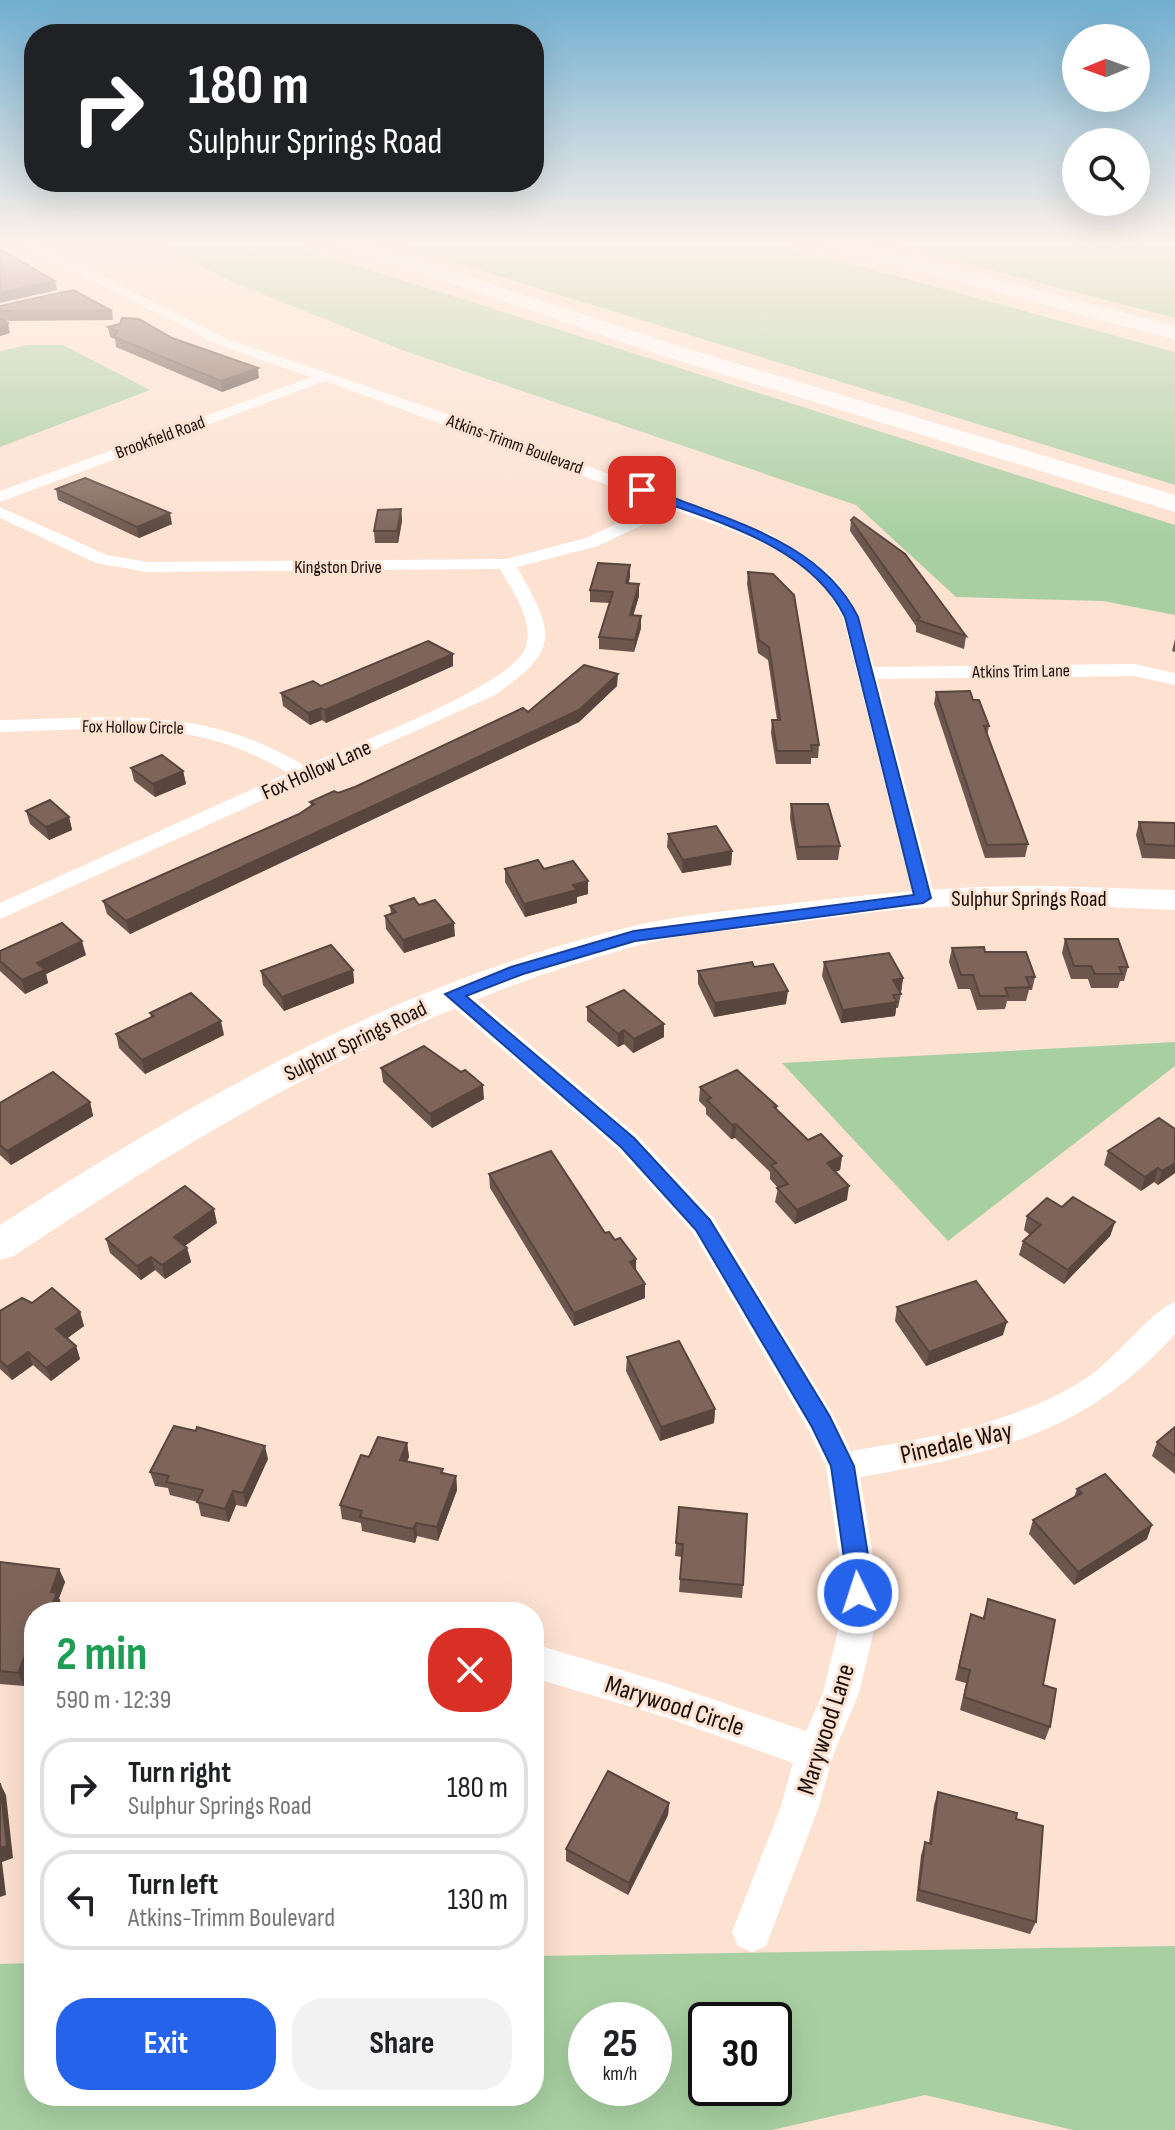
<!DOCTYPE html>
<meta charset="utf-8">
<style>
:root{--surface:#fff;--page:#f2f2f2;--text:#202124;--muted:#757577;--line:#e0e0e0;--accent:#2563eb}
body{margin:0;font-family:"Sofia Sans Condensed",sans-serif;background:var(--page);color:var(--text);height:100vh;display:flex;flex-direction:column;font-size:30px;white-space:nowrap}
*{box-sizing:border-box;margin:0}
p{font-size:26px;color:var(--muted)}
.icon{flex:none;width:44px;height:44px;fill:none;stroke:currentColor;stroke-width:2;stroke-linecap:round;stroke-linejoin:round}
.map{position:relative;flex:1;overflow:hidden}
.panel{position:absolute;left:24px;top:1602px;width:520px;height:504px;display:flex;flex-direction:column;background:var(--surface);border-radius:32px;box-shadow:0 8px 32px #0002}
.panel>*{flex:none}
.hud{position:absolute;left:24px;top:24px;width:520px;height:168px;border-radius:32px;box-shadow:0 8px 32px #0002;background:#202124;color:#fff;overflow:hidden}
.needle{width:52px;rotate:269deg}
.buttons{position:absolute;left:1062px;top:24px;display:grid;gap:16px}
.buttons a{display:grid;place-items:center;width:88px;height:88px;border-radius:50%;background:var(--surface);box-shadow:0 8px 32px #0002;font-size:40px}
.speed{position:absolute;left:568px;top:2002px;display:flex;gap:16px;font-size:40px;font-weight:700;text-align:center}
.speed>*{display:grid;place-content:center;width:104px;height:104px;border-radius:50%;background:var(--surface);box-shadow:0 8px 32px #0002;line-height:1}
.speed small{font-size:20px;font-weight:400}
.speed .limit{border:4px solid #111;border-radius:12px;background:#fff;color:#111}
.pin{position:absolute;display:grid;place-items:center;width:68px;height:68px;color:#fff;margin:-34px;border-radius:16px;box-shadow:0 4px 12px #0006}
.me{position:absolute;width:88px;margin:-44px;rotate:356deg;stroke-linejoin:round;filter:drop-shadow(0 0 6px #0008)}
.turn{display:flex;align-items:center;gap:28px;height:168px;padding:0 32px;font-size:36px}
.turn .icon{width:104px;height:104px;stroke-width:2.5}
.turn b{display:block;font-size:56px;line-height:68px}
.round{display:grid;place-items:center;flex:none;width:84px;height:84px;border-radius:32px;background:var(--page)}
.head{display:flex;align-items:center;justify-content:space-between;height:136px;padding:0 32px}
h1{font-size:48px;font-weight:700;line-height:60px;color:#1e9e55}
.cta{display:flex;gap:16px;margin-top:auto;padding:16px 32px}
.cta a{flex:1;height:92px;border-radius:32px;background:var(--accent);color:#fff;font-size:32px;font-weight:700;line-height:92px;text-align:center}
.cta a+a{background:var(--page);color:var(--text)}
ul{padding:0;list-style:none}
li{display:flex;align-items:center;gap:24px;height:100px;margin:0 16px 12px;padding:0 16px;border:4px solid var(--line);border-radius:32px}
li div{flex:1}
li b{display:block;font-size:30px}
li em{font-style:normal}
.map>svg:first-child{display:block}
.green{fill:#a8cfa2;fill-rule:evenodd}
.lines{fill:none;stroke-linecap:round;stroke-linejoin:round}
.street{fill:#fff;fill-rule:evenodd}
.secondary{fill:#fff;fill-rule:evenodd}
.highway{fill:#fff;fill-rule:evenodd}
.wall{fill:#6c564d}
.shaded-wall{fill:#58463e}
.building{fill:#7e6459;stroke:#58463e;stroke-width:2}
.route{fill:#2563eb;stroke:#184099;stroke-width:2}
.labels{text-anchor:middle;stroke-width:6;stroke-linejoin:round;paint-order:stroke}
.far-street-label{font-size:18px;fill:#180f0a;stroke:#fde1d1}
.street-label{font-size:22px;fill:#180f0a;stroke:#fde1d1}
.near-street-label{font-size:26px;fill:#180f0a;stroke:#fde1d1}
</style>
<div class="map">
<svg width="1175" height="2130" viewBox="0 0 1175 2130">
<rect width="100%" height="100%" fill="#fde1d1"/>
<!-- green -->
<g class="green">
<path d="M153 241H290L333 258 1175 525V615L1103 601 956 597 856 505 402 350 230 281Z"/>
<path d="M385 241H768L1175 352V485Z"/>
<path d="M879 241H1175V318Z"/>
<path d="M27 345H63L150 390 0 447V351Z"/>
<path d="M1175 1042V1066L948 1241 782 1063Z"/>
<path d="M1175 1946V2130H1073L925 2095 772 2130H0V1964L34 1963V2096H534V1956ZM654 2020V2088H586V2020ZM774 2020V2088H706V2020Z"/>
</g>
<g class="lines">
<!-- street -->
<g class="street">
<path d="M17 241H32L228 339 439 411 768 533C839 574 853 587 874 667L1134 664 1175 673V685L1134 676 877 679 935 898 931 903H915L843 617C836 607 831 595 823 585 791 546 720 527 674 510L598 546 517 567C554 633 562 649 495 695L0 919V903L288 773C191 714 109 730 0 732V720C114 718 202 704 305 766 349 746 509 687 525 649 536 623 512 591 500 569L147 572 96 563 0 518V507L107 555 147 562 506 559 586 538 659 504 325 381 0 502V491L311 377 218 345Z"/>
<path d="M454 986 463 988 638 1136 713 1217 832 1413 851 1451C935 1437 1015 1424 1088 1377 1114 1360 1153 1309 1175 1302V1334C1084 1435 989 1455 860 1477L875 1568 877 1618 859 1693 834 1753 818 1809 766 1946 752 1952 738 1946 732 1932 780 1809 793 1763 665 1717 534 1678V1644L665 1683 806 1731 823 1693 841 1618V1568L826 1466 808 1429 693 1233 618 1150 445 1000 442 994Z"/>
</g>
<!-- secondary -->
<path class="secondary" d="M1049 886 1175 890V910C1090 906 1005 902 920 908 872 911 825 919 777 925 730 931 682 933 636 946 409 1007 208 1126 14 1256L0 1260V1225C195 1099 402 981 629 927 678 915 729 911 779 905 869 894 957 885 1049 886Z"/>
<!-- highway -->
<g class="highway">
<path d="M333 241H362L676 345 1175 495V512L660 355 336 245Z"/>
<path d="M819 241H851L1175 326V340L822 245Z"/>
</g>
</g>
<!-- wall -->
<g class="wall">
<path d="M0 306 112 311 113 320 4 321 10 333 0 336Z"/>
<path d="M108 327 172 338 259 378 222 392 116 347 115 339 110 337Z"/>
<path d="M56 489 172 524 139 538 58 500Z"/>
<path d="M401 509 402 521 398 543H375L374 531Z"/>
<path d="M851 520 966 636 964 649 916 632V626L850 531Z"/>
<path d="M630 565 629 583 639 596 633 615 641 616V628L634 652 599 649V637L610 603 590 602V590Z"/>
<path d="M748 572 819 745 818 758H811V764H776L771 733 772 720H777L768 660 758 653 747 584Z"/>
<path d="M1175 639V652L1172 651Z"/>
<path d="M453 666 326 723 322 720 310 725 283 706 281 693Z"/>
<path d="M617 686 579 722 130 934 107 914 103 901 299 814 311 806 310 802 355 787 528 712Z"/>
<path d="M936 692 973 700 989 726 987 736 1028 844 1025 857 985 858 934 704Z"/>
<path d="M131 768 183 771 186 784 155 797 134 781Z"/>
<path d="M791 804 840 846 838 860H797L790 818Z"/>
<path d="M26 811 69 817 72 830 49 840 30 824Z"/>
<path d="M1139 822 1175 823V859L1142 858 1136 835Z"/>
<path d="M668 834 732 851 731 865 682 873 667 847Z"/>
<path d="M505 869H544L588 894 577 897V903L525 917 505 882Z"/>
<path d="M419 905 455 936 404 953 386 929 385 916 391 914 390 906Z"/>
<path d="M1065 939 1128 967 1124 981H1120L1118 988H1091L1088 979H1071L1062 953Z"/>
<path d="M952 948 985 952 1035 977 1032 990H1029L1026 1001H1007L1005 1009 977 1010 970 989H958L949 962Z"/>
<path d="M0 951 86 955 46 974 48 983 25 994 0 971Z"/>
<path d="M824 962 903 978 901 992H900L901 994 898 1008H896L895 1016 841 1023 822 976Z"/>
<path d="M754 967 786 1004 714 1017 698 984V971Z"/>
<path d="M353 970 354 983 284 1011 263 985 261 971Z"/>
<path d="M587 1007 664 1024V1037L633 1053 624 1044 618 1047 587 1021Z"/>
<path d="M150 1013 224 1035 145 1074 119 1048 116 1034 151 1017Z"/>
<path d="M381 1068 484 1099 432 1128 383 1082Z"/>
<path d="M700 1087 777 1106V1110L808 1140 842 1156 840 1170 835 1172 847 1200 795 1224 775 1202 778 1188 770 1179V1172L735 1138 731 1139 706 1114V1108L699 1101Z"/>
<path d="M90 1102 93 1116 11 1165 0 1155V1103Z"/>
<path d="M1175 1129V1173L1158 1185 1154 1182 1141 1191 1104 1165 1108 1151Z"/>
<path d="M489 1174 605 1233 615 1240 636 1259V1270L645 1284V1298L574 1326 490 1188Z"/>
<path d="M1062 1207 1115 1222 1110 1236 1064 1284 1019 1255 1023 1241 1030 1235 1024 1230 1027 1216Z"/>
<path d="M217 1223 185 1246 187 1248 191 1262 165 1279 155 1270 141 1280 110 1253 106 1239Z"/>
<path d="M32 1303 80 1312 84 1326 67 1338 76 1346 80 1359 51 1381 33 1365 12 1380 0 1369V1311Z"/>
<path d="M897 1307 1003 1335 926 1366 895 1321Z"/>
<path d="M627 1357 715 1409 714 1423 660 1441 626 1371Z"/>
<path d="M1175 1427V1474L1152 1456 1157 1442Z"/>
<path d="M407 1443 409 1457 407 1461 456 1476 457 1490 438 1541 417 1536 415 1543 362 1531 361 1523 342 1519 340 1505 369 1457Z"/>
<path d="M268 1459 246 1507 236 1505 229 1522 201 1516 198 1502 170 1495 168 1488 155 1486 150 1472Z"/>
<path d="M1077 1489 1147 1539 1074 1585 1029 1534 1033 1520 1074 1497Z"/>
<path d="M679 1507 743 1585 742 1598 679 1592 682 1557 675 1556Z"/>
<path d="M0 1563 59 1569 65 1582 59 1598 62 1606 34 1612V1660L24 1686 0 1684Z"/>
<path d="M988 1599 1043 1685 1050 1727 1045 1740 960 1710 966 1683 955 1680 967 1628 971 1614 983 1618Z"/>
<path d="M938 1792 1016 1819 1036 1922 1030 1934 916 1901 921 1855 925 1842 929 1843 934 1805Z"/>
<path d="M669 1803 668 1815 628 1895 566 1861V1849Z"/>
</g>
<!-- shaded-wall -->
<g class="shaded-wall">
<path d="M55 281 57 290 0 303V293Z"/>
<path d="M8 323 10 333 0 336V326Z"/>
<path d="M258 368 259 378 222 392 221 381Z"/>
<path d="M401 509 402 521 398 543 397 531Z"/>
<path d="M170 513 172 524 139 538 137 527Z"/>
<path d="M630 565V577L626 595V583Z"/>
<path d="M639 584V596L630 627V615Z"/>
<path d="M641 616V628L634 652 635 640Z"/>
<path d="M453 654V666L326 723 325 710Z"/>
<path d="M618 674 617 686 579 722 130 934 126 921Z"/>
<path d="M321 708 322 720 310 725 308 713Z"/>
<path d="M183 771 186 784 155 797 153 784Z"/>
<path d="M69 817 72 830 49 840 46 827Z"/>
<path d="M732 851 731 865 682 873 683 860Z"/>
<path d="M588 881V894L577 897V903L525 917 524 904 573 885Z"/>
<path d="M454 923 455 936 404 953 403 940Z"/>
<path d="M82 941 86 955 46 974 48 983 25 994 22 980 37 963Z"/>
<path d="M353 970 354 983 284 1011 282 997Z"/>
<path d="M903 978 901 992 891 993 893 980Z"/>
<path d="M788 991 786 1004 714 1017 715 1003Z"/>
<path d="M897 1002 895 1016 841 1023 843 1010Z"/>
<path d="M221 1021 224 1035 145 1074 142 1060Z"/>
<path d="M664 1024V1037L633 1053 634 1039Z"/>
<path d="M624 1030V1044L618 1047V1034Z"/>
<path d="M483 1085 484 1099 432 1128 430 1114Z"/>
<path d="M90 1102 93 1116 11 1165 7 1151Z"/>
<path d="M736 1124 735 1138 731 1139 732 1125Z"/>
<path d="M842 1156 840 1170 825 1176 827 1163Z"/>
<path d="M1175 1163V1173L1158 1185 1162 1171Z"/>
<path d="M1158 1168 1154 1182 1141 1191 1145 1177Z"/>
<path d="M849 1186 847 1200 795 1224 797 1210Z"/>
<path d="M214 1209 217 1223 177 1251 174 1237Z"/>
<path d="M1115 1222 1110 1236 1064 1284 1068 1270Z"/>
<path d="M187 1248 191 1262 165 1279 162 1265Z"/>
<path d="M151 1257 155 1270 141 1280 137 1266Z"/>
<path d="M636 1259V1273L630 1262Z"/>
<path d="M645 1284V1298L574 1326V1313Z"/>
<path d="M80 1312 84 1326 61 1343 56 1329Z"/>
<path d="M1007 1322 1003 1335 926 1366 929 1352Z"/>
<path d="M76 1346 80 1359 51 1381 46 1368Z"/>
<path d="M28 1352 33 1365 12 1380 7 1367Z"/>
<path d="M715 1409 714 1423 660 1441 661 1427Z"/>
<path d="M407 1443 409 1457 402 1474 400 1460Z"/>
<path d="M265 1446 268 1459 246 1507 243 1493Z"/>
<path d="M456 1476 457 1490 438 1541 437 1527Z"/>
<path d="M233 1491 236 1505 229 1522 225 1509Z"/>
<path d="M416 1523 417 1536 415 1543 413 1529Z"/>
<path d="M1152 1525 1147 1539 1074 1585 1078 1572Z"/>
<path d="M59 1569 65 1582 59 1598 62 1606 60 1612H49L51 1592Z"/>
<path d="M28 1647 34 1660 24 1686 18 1673Z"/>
<path d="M0 1783 6 1795 13 1858 2 1862 6 1895 0 1897Z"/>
<path d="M669 1803 668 1815 628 1895 629 1883Z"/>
</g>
<!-- building -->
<g class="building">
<path d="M0 249 55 281 0 293Z"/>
<path d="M73 290 112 311H0V306Z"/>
<path d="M122 318 139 319 172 338 258 368 221 381 114 337 117 331 108 327 120 324Z"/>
<path d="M0 319 8 323 0 326Z"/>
<path d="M85 478 170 513 137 527 56 489Z"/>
<path d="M401 509 397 531H374L378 510Z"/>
<path d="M854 517 905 554 966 636 917 620 920 617 851 520Z"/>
<path d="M598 563 630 565 626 583 639 584 630 615 641 616 635 640 599 637 613 592 590 590Z"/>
<path d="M748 572 773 574 794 595 819 745H811L812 751H777L772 720H780L769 647 759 640Z"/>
<path d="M428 641 453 654 325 710 321 708 308 713 281 693 313 681 321 686Z"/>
<path d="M584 665 618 674 579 710 126 921 103 901 299 814 314 804 310 802 334 791 338 793 355 787 523 708 528 712Z"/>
<path d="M970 691 973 700H979L989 726H984L1028 844 987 845 936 692Z"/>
<path d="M162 755 183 771 153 784 131 768Z"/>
<path d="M50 800 69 817 46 827 26 811Z"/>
<path d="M791 804H828L840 846 798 847Z"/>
<path d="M1139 822 1175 823V846L1145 844Z"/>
<path d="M716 826 732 851 683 860 668 834Z"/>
<path d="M538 860 544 869 573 861 588 881 573 885 577 890 524 904 505 869Z"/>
<path d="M414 898 419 905 435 900 454 923 403 940 385 916 396 912 390 906Z"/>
<path d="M62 923 82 941 37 963 45 970 22 980 0 961V951Z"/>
<path d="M1065 939H1118L1128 967H1119L1122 974H1095L1091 966H1074Z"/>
<path d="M331 945 353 970 282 997 261 971Z"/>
<path d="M984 947 985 952H1026L1035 977H1026L1030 987 1005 988 1008 996H980L973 975H961L952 948Z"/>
<path d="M889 953 903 978 893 980 901 994 893 995 897 1002 843 1010 824 962Z"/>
<path d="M752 962 754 967 773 964 788 991 715 1003 698 971Z"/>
<path d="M624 990 664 1024 634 1039 624 1030 618 1034 587 1007Z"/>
<path d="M191 993 221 1021 142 1060 116 1034 154 1016 150 1013Z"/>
<path d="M424 1046 461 1072 465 1070 483 1085 430 1114 381 1068Z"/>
<path d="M737 1070 777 1106 774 1107 808 1140 821 1134 842 1156 827 1163 849 1186 797 1210 777 1188 788 1184 771 1165 776 1163 736 1124 732 1125 707 1100 711 1098 700 1087Z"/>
<path d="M53 1072 90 1102 7 1151 0 1145V1103Z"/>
<path d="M1159 1118 1175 1129V1163L1162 1171 1158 1168 1145 1177 1108 1151Z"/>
<path d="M551 1151 605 1233 609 1232 615 1240 620 1238 636 1259 630 1262 645 1284 574 1313 489 1174Z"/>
<path d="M185 1186 214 1209 174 1237 187 1248 162 1265 151 1257 137 1266 106 1239Z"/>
<path d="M1073 1197 1115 1222 1068 1270 1023 1241 1041 1225 1027 1216 1047 1198 1062 1207Z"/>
<path d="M976 1281 1007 1322 929 1352 897 1307Z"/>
<path d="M52 1288 80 1312 56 1329 76 1346 46 1368 28 1352 7 1367 0 1360V1311L22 1298 32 1303Z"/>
<path d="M679 1341 715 1409 661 1427 627 1357Z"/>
<path d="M174 1426 196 1431 197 1427 265 1446 243 1493 233 1491 225 1509 197 1502 203 1490 166 1482 169 1476 150 1472Z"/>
<path d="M1175 1427V1456L1157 1442Z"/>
<path d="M378 1437 407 1443 400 1460 443 1469 441 1473 456 1476 437 1527 416 1523 413 1529 360 1517 362 1511 340 1505 361 1455 369 1457Z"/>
<path d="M1105 1474 1152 1525 1078 1572 1033 1520 1082 1493 1077 1489Z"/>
<path d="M679 1507 747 1514 743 1585 680 1579 683 1544 676 1543Z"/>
<path d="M0 1562 59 1569 51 1592 57 1593 49 1612H34V1647H28L18 1673 0 1671Z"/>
<path d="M988 1599 1055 1620 1043 1685 1056 1689 1050 1727 964 1697 970 1670 959 1667 971 1614 984 1619Z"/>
<path d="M608 1771 669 1803 629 1883 566 1849Z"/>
<path d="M0 1783 7 1846 0 1848Z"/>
<path d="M938 1792 1017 1813 1016 1819 1043 1826 1036 1922 919 1890 925 1842 931 1844Z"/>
</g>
<!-- sky -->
<linearGradient id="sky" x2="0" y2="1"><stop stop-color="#6faed0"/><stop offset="0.45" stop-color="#fef2ea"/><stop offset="1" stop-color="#fef2ea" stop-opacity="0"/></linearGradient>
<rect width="1175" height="539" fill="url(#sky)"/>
<!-- route -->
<path class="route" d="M638 488C654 487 675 499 690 504 754 528 826 552 858 617L931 898 923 903 635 941 523 974 466 996 634 1138 710 1220 829 1415 854 1466 870 1568V1593L867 1601 858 1604 850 1601 831 1466 812 1427 696 1230 621 1147 445 994 511 967 634 931 914 895 845 617C809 543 710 520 638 493Z"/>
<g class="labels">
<!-- far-street labels -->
<g class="far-street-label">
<text transform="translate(160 437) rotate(-20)" y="6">Brookfield Road</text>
<text transform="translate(515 444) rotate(20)" y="6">Atkins-Trimm Boulevard</text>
<text x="338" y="573">Kingston Drive</text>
<text transform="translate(1021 671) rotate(-1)" y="6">Atkins Trim Lane</text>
<text transform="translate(133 727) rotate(1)" y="6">Fox Hollow Circle</text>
</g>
<!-- street labels -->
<g class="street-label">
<text transform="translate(316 769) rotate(-24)" y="8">Fox Hollow Lane</text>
<text x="1029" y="906">Sulphur Springs Road</text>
<text transform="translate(355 1040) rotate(-26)" y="8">Sulphur Springs Road</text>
</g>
<!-- near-street labels -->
<g class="near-street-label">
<text transform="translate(956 1442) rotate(-13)" y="9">Pinedale Way</text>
<text transform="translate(675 1705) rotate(18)" y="9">Marywood Circle</text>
<text transform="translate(825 1729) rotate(-72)" y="9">Marywood Lane</text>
</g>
</g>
</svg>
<div class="buttons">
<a><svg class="needle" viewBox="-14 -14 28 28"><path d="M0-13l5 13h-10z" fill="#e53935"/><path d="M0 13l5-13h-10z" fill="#757577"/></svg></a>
<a><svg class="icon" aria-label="search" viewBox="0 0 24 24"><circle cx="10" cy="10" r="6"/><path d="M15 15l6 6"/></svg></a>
</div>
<div class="speed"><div>25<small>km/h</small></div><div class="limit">30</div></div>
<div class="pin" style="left:642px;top:490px;background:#d93025"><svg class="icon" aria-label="arrive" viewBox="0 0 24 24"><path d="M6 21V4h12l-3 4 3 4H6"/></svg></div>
<svg class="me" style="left:858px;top:1593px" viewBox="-20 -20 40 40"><circle r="17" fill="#2563eb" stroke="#fff" stroke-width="3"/><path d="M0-11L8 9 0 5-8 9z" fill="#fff"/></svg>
<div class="hud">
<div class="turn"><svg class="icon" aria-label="right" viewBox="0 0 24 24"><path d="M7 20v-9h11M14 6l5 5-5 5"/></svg><div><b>180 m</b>Sulphur Springs Road</div></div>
</div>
<section class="panel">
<div class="head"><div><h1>2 min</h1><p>590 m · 12:39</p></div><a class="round" style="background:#d93025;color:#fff"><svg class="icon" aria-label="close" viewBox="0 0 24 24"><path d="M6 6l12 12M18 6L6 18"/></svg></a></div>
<ul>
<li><svg class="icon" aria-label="right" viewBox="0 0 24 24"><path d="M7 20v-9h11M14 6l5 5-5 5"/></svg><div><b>Turn right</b><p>Sulphur Springs Road</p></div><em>180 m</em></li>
<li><svg class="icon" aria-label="left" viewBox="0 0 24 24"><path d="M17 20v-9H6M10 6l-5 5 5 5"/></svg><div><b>Turn left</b><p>Atkins-Trimm Boulevard</p></div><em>130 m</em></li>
</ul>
<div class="cta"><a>Exit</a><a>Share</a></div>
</section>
</div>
